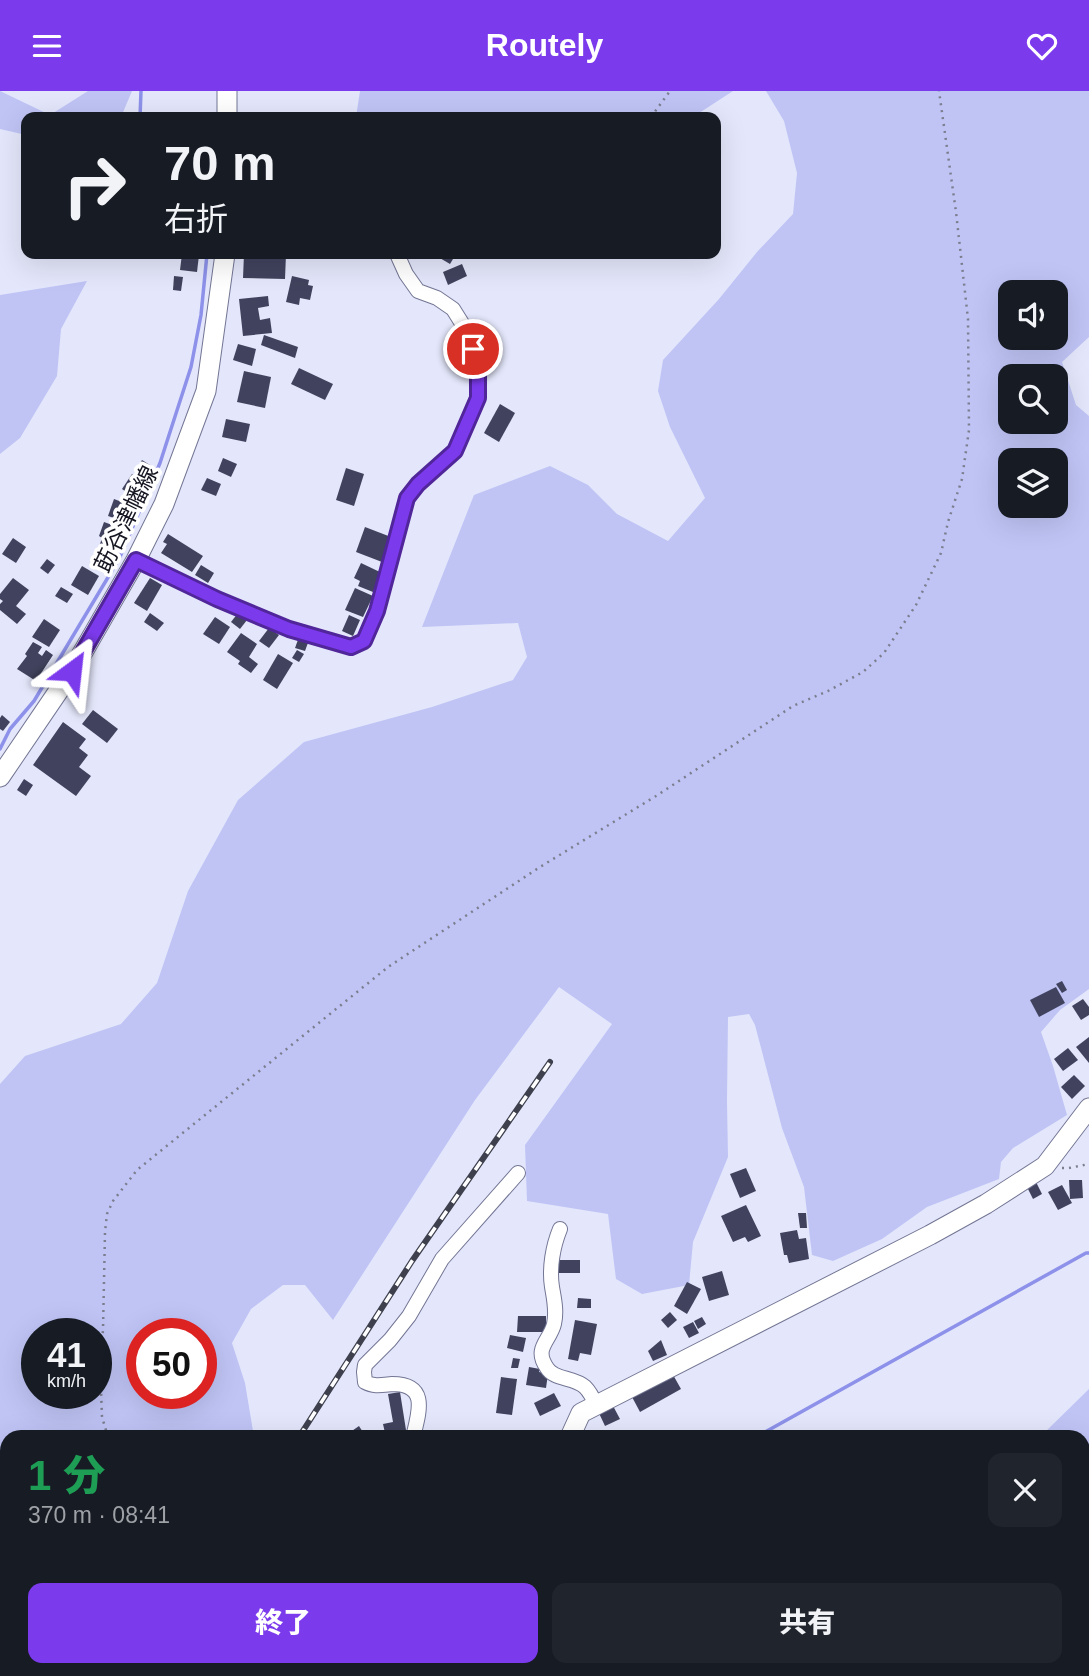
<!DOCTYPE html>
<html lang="ja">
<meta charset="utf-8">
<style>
:root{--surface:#171b24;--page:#20242c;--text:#f1f3f6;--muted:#9ea1a6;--accent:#7c3aed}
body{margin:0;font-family:Helvetica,"Noto Sans JP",sans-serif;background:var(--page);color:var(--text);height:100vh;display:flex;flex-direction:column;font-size:26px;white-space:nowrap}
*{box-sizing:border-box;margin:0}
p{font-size:23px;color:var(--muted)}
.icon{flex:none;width:38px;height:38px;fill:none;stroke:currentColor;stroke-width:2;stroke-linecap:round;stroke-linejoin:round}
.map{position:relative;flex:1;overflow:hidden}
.side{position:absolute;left:0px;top:1339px;width:1090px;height:247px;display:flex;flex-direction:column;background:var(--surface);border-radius:21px 21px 0 0;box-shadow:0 7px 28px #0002}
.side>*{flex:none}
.hud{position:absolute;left:21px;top:21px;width:700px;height:147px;border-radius:14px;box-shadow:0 7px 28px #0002;background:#171b24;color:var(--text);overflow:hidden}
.buttons{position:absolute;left:998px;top:189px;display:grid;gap:14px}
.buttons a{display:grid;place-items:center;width:70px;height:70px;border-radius:14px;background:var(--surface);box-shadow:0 7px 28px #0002;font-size:35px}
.speed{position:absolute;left:21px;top:1227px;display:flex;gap:14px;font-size:35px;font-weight:700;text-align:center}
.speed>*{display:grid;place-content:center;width:91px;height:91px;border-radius:50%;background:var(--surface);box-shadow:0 7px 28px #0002;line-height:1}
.speed small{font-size:18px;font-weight:400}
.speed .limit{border:10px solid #d22;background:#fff;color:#111}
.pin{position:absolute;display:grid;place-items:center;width:60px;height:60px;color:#fff;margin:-30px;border:4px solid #fff;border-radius:50%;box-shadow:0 2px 7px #0007}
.me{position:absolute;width:77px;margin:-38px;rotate:30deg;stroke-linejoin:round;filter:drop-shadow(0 0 5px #0008)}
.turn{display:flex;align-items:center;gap:24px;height:147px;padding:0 28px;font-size:32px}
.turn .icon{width:91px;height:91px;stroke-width:2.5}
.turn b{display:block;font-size:49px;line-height:60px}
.round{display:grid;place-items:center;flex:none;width:74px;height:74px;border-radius:14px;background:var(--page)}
.head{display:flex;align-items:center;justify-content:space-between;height:119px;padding:0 28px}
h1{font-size:42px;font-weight:800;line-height:52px;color:#1e9e55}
.button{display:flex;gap:14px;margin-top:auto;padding:14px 28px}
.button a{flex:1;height:80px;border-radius:14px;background:var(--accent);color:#fff;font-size:28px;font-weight:800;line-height:80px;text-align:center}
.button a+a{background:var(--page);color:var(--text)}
header{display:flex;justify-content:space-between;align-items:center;height:91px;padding:0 28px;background:var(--accent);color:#fff;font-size:32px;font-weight:800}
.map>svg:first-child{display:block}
.green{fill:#bfc4f5;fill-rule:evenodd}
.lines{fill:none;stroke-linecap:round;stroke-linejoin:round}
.stream{stroke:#8d91e9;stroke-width:3.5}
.building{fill:#41435e}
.street-casing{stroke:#737694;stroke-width:16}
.secondary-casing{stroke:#737694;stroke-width:21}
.path{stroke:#7c7e8e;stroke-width:2.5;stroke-dasharray:2 5;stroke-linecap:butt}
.street{stroke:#fff;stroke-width:14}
.secondary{stroke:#fff;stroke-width:19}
.rail-casing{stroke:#3e404d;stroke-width:6}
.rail{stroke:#fff;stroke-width:3.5;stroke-dasharray:10;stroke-linecap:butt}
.route-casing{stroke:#51269a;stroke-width:18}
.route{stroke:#7c3aed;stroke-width:12}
.labels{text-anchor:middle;stroke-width:7;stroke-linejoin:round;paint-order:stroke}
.street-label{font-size:23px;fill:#141521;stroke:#fff}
</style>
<header><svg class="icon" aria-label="menu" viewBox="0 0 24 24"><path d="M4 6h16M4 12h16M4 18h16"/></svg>Routely<svg class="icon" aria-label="heart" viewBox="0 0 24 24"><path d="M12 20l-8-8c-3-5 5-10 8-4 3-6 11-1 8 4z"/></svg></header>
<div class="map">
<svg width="1089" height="1585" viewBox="0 0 1089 1585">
<rect width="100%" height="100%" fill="#e4e7fb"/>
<!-- green -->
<g class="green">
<path d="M0 0 50 24 88 0H132L121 26H26V44L0 38Z"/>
<path d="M360 0H733L693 26H356Z"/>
<path d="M766 0H1089V246L1062 271 1076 314 1089 325V898L1060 919 1041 941 1053 975 1067 1024 1013 1057 1001 1071 999 1088 927 1116 882 1148 833 1170 812 1164 804 1096 782 1037 755 934 749 923 728 926 727 1010 728 1066 693 1151 689 1194 642 1203 616 1188 608 1123 527 1110 525 1054 612 933 559 896 475 1009 333 1229 305 1194H283L251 1218 232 1252 245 1292 254 1346H7V1495H0V993L25 965 121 933 157 892 188 800 238 709 304 651 432 616 513 589 527 566 518 532 422 536 474 404 550 375 588 394 617 423 668 450 705 407 670 336 658 300 663 269 719 208 757 161 793 123 797 82 784 30ZM1010 201H1055V247H1010ZM1010 285H1055V331H1010ZM1010 369H1055V415H1010ZM37 1242H96V1302H37ZM142 1242H201V1302H142Z"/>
<path d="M87 190 61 238 57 285 20 347 0 363V204Z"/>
<path d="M1089 1298V1585H665L668 1578H1083V1346H1040Z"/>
</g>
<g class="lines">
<!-- stream -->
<g class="stream">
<path d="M140 26 141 0"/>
<path d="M0 658 10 638 34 610 119 468 160 372 191 276 201 224 207 163"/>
<path d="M756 1346 1086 1162H1089"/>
<path d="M0 1547 7 1549"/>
<path d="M303 1578 320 1581 335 1578"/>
</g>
</g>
<!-- building -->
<g class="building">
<path d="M182 163 199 164 197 181 180 179Z"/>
<path d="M244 163H259V167L270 168V163H286L285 188 243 187Z"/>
<path d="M433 163H456L450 173Z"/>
<path d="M462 173 467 185 448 194 443 181Z"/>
<path d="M174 185 183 186 181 200 173 199Z"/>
<path d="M292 185 309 189 308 194 313 195 310 209 300 207 299 214 286 211Z"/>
<path d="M268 205 269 215 258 217 260 229 270 227 272 242 243 245 239 208Z"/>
<path d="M264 244 298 256 295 267 261 254Z"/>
<path d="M238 253 256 258 252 275 233 269Z"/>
<path d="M299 277 333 293 325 309 291 293Z"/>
<path d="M244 280 271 286 265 317 237 311Z"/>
<path d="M500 313 515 322 499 351 484 342Z"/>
<path d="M226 328 250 333 246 351 222 346Z"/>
<path d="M223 367 237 373 231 386 218 380Z"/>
<path d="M142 369 153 376 148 385 136 379Z"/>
<path d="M346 377 364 383 354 415 336 409Z"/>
<path d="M132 383 148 395 138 409 122 398Z"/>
<path d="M207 387 221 393 216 405 201 399Z"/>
<path d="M114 408 135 416 129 432 108 425Z"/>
<path d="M104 431 126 439 120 455 116 453 109 470 96 465 102 447 99 445Z"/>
<path d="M365 436 391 446 382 471 356 461Z"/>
<path d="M168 443 203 465 192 481 161 462 167 453 163 451Z"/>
<path d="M13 447 26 456 16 472 2 463Z"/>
<path d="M47 468 55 474 48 483 40 477Z"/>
<path d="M361 472 382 482 373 501 358 495 360 490 354 487Z"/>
<path d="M201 474 214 482 208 492 195 484Z"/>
<path d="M82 475 99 485 88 504 71 494Z"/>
<path d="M13 487 29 499 16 515 26 523 17 533 0 519V513L3 510 0 508V503Z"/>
<path d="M150 487 162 494 147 520 134 512Z"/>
<path d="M61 496 73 503 67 512 55 505Z"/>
<path d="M355 497 373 505 363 526 345 519Z"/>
<path d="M150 522 164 532 157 540 144 531Z"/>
<path d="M238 522 247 529 240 538 231 531Z"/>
<path d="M349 524 360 529 353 545 342 540Z"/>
<path d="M215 526 230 536 219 553 203 543Z"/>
<path d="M44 528 60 539 49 556 32 546Z"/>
<path d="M269 537 279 544 269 557 259 550Z"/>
<path d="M241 542 257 553 249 566 258 573 251 582 238 573 240 570 227 561Z"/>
<path d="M299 546 309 549 305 560 295 557Z"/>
<path d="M33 551 42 556 38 562 42 565 46 559 53 564 36 590 17 578 27 565 25 563Z"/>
<path d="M297 559 304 563 299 571 292 567Z"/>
<path d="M278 563 293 572 277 598 263 589Z"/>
<path d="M93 619 118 638 107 652 82 633Z"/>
<path d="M2 624 10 631 3 640 0 638V627Z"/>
<path d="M63 631 86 648 79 657 88 664 79 676 91 685 76 705 33 674Z"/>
<path d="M24 688 33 694 26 705 17 699Z"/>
<path d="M1062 890 1067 899 1062 902 1056 893Z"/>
<path d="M1056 896 1065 912 1039 926 1030 909Z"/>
<path d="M1083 908 1089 916V924L1081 929 1072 915Z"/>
<path d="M1089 946V972L1076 956Z"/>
<path d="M1068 957 1078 969 1063 980 1054 968Z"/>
<path d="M1074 984 1085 995 1072 1008 1061 996Z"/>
<path d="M746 1077 756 1100 740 1107 730 1083Z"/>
<path d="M1069 1089H1082L1083 1107 1070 1108Z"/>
<path d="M1036 1091 1042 1103 1033 1108 1027 1096Z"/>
<path d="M1062 1094 1072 1112 1058 1119 1048 1101Z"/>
<path d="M746 1114 761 1145 748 1151 745 1146 733 1151 721 1125Z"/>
<path d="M798 1122H806L807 1137H800Z"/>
<path d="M797 1139 799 1148 806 1147 809 1168 789 1172 787 1164H784L780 1142Z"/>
<rect x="556" y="1169" width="24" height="13"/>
<path d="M722 1180 729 1204 709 1210 702 1186Z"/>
<path d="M687 1191 701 1198 687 1223 674 1215Z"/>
<path d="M578 1207 591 1208V1217H577Z"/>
<path d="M670 1221 677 1229 668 1237 661 1229Z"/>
<path d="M518 1225H546V1241H517Z"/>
<path d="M702 1226 706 1233 698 1238 694 1230Z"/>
<path d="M575 1229 597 1233 591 1264 580 1262 578 1270 568 1268Z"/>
<path d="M693 1231 699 1242 689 1247 683 1236Z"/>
<path d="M510 1244 526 1247 523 1261 507 1257Z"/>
<path d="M661 1249 667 1264 653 1270 648 1260Z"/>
<path d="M513 1267 520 1268 518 1277H511Z"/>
<path d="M529 1276 540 1278 539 1281 548 1283 546 1297 526 1294Z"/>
<path d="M672 1282 681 1298 640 1321 631 1304Z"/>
<path d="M501 1286 517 1288 512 1324 496 1322Z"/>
<path d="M400 1301 406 1339 385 1342 383 1333 393 1331 388 1303Z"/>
<path d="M554 1302 561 1315 540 1325 534 1312Z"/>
<path d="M612 1313 620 1328 605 1335 598 1320Z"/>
<path d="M359 1335 366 1346H352L349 1342Z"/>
</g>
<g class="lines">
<!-- street casing -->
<g class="street-casing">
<g id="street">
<path d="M136 469 217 508 289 538 351 556 364 550 377 520 407 407 418 393 455 360 478 307V273L468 242 453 218 437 207 418 200 406 183 397 163"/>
<path d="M560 1138C553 1155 549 1177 552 1196 554 1208 557 1220 554 1233 550 1250 533 1257 547 1277 554 1289 574 1286 585 1296 590 1301 593 1307 596 1314"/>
<path d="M413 1346C419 1321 429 1293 392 1293 382 1294 374 1296 365 1291L364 1281 365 1274 390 1249 409 1225 442 1168 518 1082"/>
<path d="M137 1578 138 1585"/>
</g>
</g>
<!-- secondary casing -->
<g class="secondary-casing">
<g id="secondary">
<path d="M227 0V26"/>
<path d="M0 686 72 580 136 469 164 413 206 300 225 163"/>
<path d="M570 1346 581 1322 930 1144 986 1113 1045 1075 1089 1017"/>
<path d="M0 1523 7 1524"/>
<path d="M605 1585 617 1578"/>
</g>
</g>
<!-- path -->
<g class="path">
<path d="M651 26 670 0"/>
<path d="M1062 1077H1069L1089 1073"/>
<path d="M108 1346 102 1326 100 1273 103 1239 105 1141 107 1123 113 1110 137 1079 388 876 540 776 656 705 793 615 828 600 863 581 884 562 916 514 941 462 948 431 962 388 969 339 968 228 956 121 939 0"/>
<path d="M327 1578 331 1585"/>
</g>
<!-- street -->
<use href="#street" class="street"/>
<!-- secondary -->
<use href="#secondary" class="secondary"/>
<!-- rail casing -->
<g class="rail-casing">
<g id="rail">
<path d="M299 1346 412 1170 550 971"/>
<path d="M147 1585 151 1578"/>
</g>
</g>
<!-- rail -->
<use href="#rail" class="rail"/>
</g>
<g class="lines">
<!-- route casing -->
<g class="route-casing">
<path id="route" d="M72 580 136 469 217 508 289 538 351 556 364 550 377 520 407 407 418 393 455 360 478 307V273L473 258"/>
</g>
<!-- route -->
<use href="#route" class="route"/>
</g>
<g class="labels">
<!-- street labels -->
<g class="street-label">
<text transform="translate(126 428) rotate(-64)" y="8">莇谷津幡線</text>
</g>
</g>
</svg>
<div class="buttons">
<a><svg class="icon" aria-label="sound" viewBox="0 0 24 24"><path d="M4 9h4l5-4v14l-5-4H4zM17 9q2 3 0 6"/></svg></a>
<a><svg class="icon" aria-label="search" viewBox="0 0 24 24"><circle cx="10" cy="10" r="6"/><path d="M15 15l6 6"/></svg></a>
<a><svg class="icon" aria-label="layers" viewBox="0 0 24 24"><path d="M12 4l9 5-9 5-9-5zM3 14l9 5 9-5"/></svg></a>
</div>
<div class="speed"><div>41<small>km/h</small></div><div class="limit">50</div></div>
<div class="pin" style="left:473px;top:258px;background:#d93025"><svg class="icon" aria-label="arrive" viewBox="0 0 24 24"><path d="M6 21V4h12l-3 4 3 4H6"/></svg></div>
<svg class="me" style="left:72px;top:580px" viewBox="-20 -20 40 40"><path d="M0-17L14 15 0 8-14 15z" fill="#7c3aed" stroke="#fff" stroke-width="4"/></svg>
<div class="hud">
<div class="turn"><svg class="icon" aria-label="right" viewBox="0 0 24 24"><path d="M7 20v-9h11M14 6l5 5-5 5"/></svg><div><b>70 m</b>右折</div></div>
</div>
<section class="side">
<div class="head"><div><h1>1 分</h1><p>370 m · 08:41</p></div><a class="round"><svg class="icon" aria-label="close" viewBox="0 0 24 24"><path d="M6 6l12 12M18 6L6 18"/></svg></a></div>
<div class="button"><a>終了</a><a>共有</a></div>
</section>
</div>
